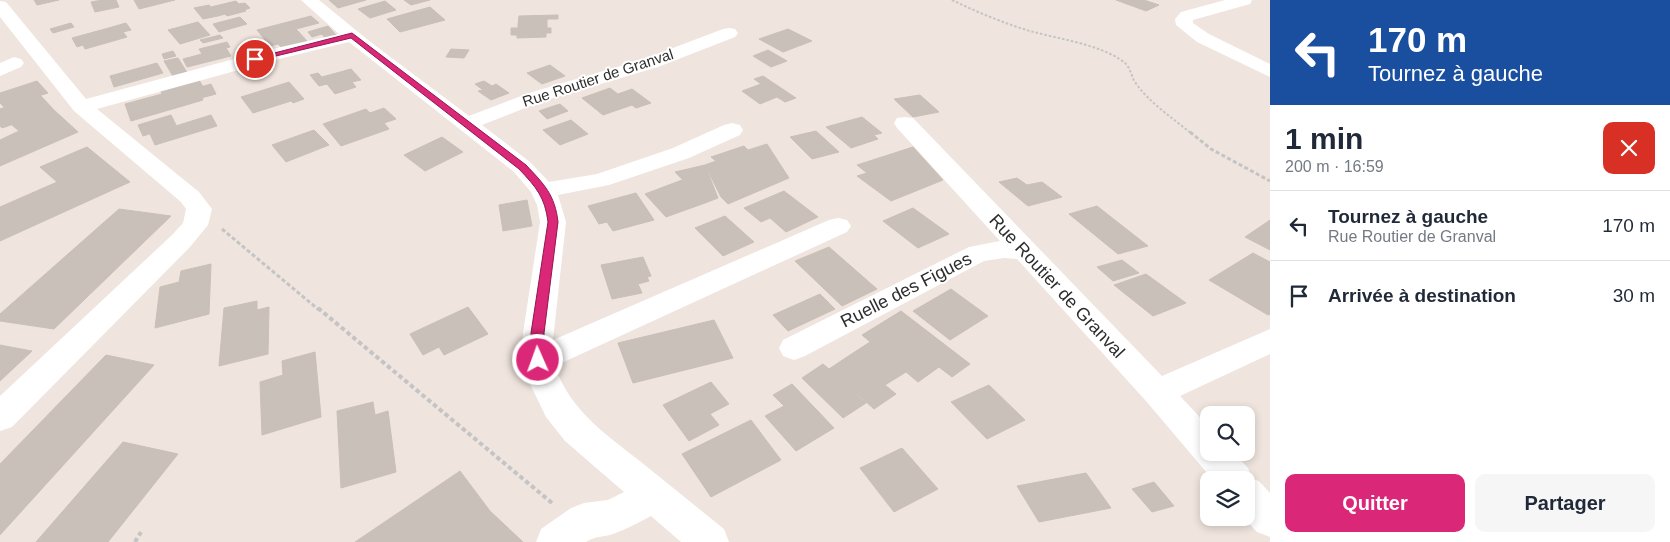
<!DOCTYPE html>
<html lang="fr">
<meta charset="utf-8">
<style>
:root{--surface:#fff;--page:#f6f6f7;--text:#1f2937;--muted:#747a83;--line:#e0e1e3;--accent:#db2777}
body{margin:0;font-family:Helvetica,sans-serif;background:var(--page);color:var(--text);height:100vh;display:flex;flex-direction:column;font-size:19px;white-space:nowrap}
*{box-sizing:border-box;margin:0}
p{font-size:16px;color:var(--muted)}
.icon{flex:none;width:28px;height:28px;fill:none;stroke:currentColor;stroke-width:2;stroke-linecap:round;stroke-linejoin:round}
.map{position:relative;flex:1;overflow:hidden}
.panel{display:flex;flex-direction:column;background:var(--surface);width:400px}
.panel>*{flex:none}
.banner{background:#1a4fa0;color:#fff;overflow:hidden}
.buttons{position:absolute;left:1200px;top:406px;display:grid;gap:10px}
.buttons a{display:grid;place-items:center;width:55px;height:55px;border-radius:10px;background:var(--surface);box-shadow:0 2px 8px #0003;font-size:25px}
.pin{position:absolute;display:grid;place-items:center;width:42px;height:42px;color:#fff;margin:-21px;border:2px solid #fff;border-radius:50%;box-shadow:0 1px 5px #0007}
.me{position:absolute;width:55px;margin:-28px;rotate:358deg;stroke-linejoin:round;filter:drop-shadow(0 0 4px #0008)}
.turn{display:flex;align-items:center;gap:18px;height:105px;padding:0 15px;font-size:22px}
.turn .icon{width:65px;height:65px;stroke-width:2.5}
.turn b{display:block;font-size:35px;line-height:42px}
.round{display:grid;place-items:center;flex:none;width:52px;height:52px;border-radius:10px;background:var(--page)}
.head{display:flex;align-items:center;justify-content:space-between;height:85px;padding:0 15px}
h1{font-size:30px;font-weight:700;line-height:38px}
.action{display:flex;gap:10px;margin-top:auto;padding:10px 15px}
.action a{flex:1;height:58px;border-radius:10px;background:var(--accent);color:#fff;font-size:20px;font-weight:700;line-height:58px;text-align:center}
.action a+a{background:var(--page);color:var(--text)}
ul{padding:0;list-style:none}
li{display:flex;align-items:center;gap:15px;height:70px;padding:0 15px;border-top:1px solid var(--line)}
li div{flex:1}
li b{display:block;font-size:19px}
li em{font-style:normal}
main{display:flex;flex:1;min-height:0}
.map>svg:first-child{display:block}
.building{fill:#c8c0b9;stroke:#cbc0b7}
.lines{fill:none;stroke-linecap:round;stroke-linejoin:round}
.path-far2{stroke:#c4c4c4;stroke-width:2;stroke-dasharray:2.5 2;stroke-linecap:butt}
.path-far1{stroke:#c4c4c4;stroke-width:3;stroke-dasharray:4 2.5;stroke-linecap:butt}
.path{stroke:#c4c4c4;stroke-width:4;stroke-dasharray:4.5 3;stroke-linecap:butt}
.minor{fill:#fff;fill-rule:evenodd}
.route{fill:#db2777;stroke:#8e194d}
.labels{text-anchor:middle;stroke-width:4;stroke-linejoin:round;paint-order:stroke}
.far-street-label{font-size:15px;fill:#2d2d2d;stroke:#fff}
.street-label{font-size:18px;fill:#2d2d2d;stroke:#fff}
</style>
<main>
<div class="map">
<svg width="1270" height="542" viewBox="0 0 1270 542">
<rect width="100%" height="100%" fill="#efe4de"/>
<!-- building -->
<g class="building">
<path d="M34 0H59L37 5Z"/>
<path d="M102 0H116L119 7 95 12 91 2Z"/>
<path d="M134 0H175L139 9Z"/>
<path d="M329 0H366L338 8Z"/>
<path d="M404 0H430L411 5Z"/>
<path d="M1116 0H1144L1159 5 1146 11Z"/>
<path d="M236 1 239 4 245 3 250 8 244 10 246 11 227 16 225 14 218 16 211 7Z"/>
<path d="M385 1 396 10 370 18 358 9Z"/>
<path d="M209 5 218 16 203 19 194 8Z"/>
<path d="M430 7 445 20 400 32 387 19Z"/>
<path d="M558 15V19H547V24L518 25 519 16Z"/>
<path d="M311 16 319 23 296 29 307 41 282 48 278 44 270 46 257 30Z"/>
<path d="M240 17 247 24 219 32 213 24Z"/>
<path d="M198 22 210 35 180 44 168 30Z"/>
<path d="M71 23 74 27 53 33 50 29Z"/>
<path d="M126 23 131 30 123 32 127 37 113 41 105 29Z"/>
<path d="M547 24V28H551V33H546V37L517 38V35H511V28H518V25Z"/>
<path d="M328 26 336 35 325 38 322 34 312 37 308 32Z"/>
<path d="M105 29 113 41 85 49 83 45 77 47 72 38Z"/>
<path d="M788 29 812 41 783 52 759 39Z"/>
<path d="M220 35 223 38 203 43 200 40Z"/>
<path d="M227 42 230 47 226 48 231 56 187 67 183 59 202 54 199 49Z"/>
<path d="M451 49 469 50 464 58 446 57Z"/>
<path d="M768 50 787 61 771 67 753 56Z"/>
<path d="M173 51 176 56 164 59 162 54Z"/>
<path d="M178 58 188 74 174 78 164 61Z"/>
<path d="M157 63 163 73 114 87 110 76Z"/>
<path d="M550 65 565 76 542 84 527 73Z"/>
<path d="M351 69 361 80 352 82 356 87 335 94 327 84 319 86 310 75 318 73 322 77Z"/>
<path d="M763 76 796 98 785 102 777 97 760 104 742 91 761 84 754 79Z"/>
<path d="M198 78 203 87 197 88 198 90 164 99 160 89Z"/>
<path d="M37 81 48 93 4 107 0 103V93Z"/>
<path d="M484 81 492 86 496 84 509 93 491 100 478 91 483 90 475 84Z"/>
<path d="M289 82 304 99 293 103 291 101 253 113 241 97Z"/>
<path d="M211 84 216 94 201 98 197 88Z"/>
<path d="M610 88 632 105 603 115 582 98Z"/>
<path d="M632 89 651 103 636 108 618 94Z"/>
<path d="M198 90 203 100 169 110 164 99Z"/>
<path d="M162 94 169 110 131 121 125 104Z"/>
<path d="M40 95 54 110 2 128 0 126V109Z"/>
<path d="M920 95 939 112 913 117 894 99Z"/>
<path d="M560 104 568 111 547 119 539 111Z"/>
<path d="M384 108 396 119 384 123 389 129 341 146 323 124 366 109 370 113Z"/>
<path d="M54 110 78 132 0 166V140L19 131 12 125Z"/>
<path d="M171 115 176 125 143 136 138 125Z"/>
<path d="M211 115 217 126 155 145 150 134Z"/>
<path d="M862 117 882 133 874 135 878 139 851 148 826 127Z"/>
<path d="M571 120 588 134 560 145 543 130Z"/>
<path d="M314 130 329 145 286 162 272 145Z"/>
<path d="M816 131 839 152 812 159 790 137Z"/>
<path d="M442 137 463 152 425 171 404 155Z"/>
<path d="M767 144 789 178 728 204 721 197 705 165 716 161 711 157 744 146 748 150Z"/>
<path d="M87 147 130 182 0 241V207L57 182 40 167Z"/>
<path d="M913 147 943 180 891 201 857 176 867 173 857 165Z"/>
<path d="M705 165 718 198 705 203 675 172Z"/>
<path d="M1017 178 1027 185 1042 182 1062 197 1028 206 999 182Z"/>
<path d="M682 180 705 203 666 217 645 194Z"/>
<path d="M784 191 818 217 786 232 770 218 761 222 744 208Z"/>
<path d="M636 193 654 220 613 231 607 222 599 224 588 206Z"/>
<path d="M527 200 532 226 503 231 499 205Z"/>
<path d="M1097 206 1148 246 1118 254 1069 214Z"/>
<path d="M913 208 949 234 918 248 883 221Z"/>
<path d="M119 209 171 216 54 329 0 321V314Z"/>
<path d="M725 216 754 242 723 256 695 228Z"/>
<path d="M1270 220V250L1245 237Z"/>
<path d="M829 247 877 289 842 306 795 261Z"/>
<path d="M1253 253 1270 262V314L1268 315 1209 280Z"/>
<path d="M643 257 651 276 647 277 649 281 638 284 642 293 612 299 601 265Z"/>
<path d="M1122 260 1139 273 1113 281 1097 267Z"/>
<path d="M211 264 209 314 155 328 160 287 179 282 181 271Z"/>
<path d="M1146 274 1186 303 1153 316 1114 285Z"/>
<path d="M951 289 988 316 950 340 913 311Z"/>
<path d="M820 294 835 309 788 331 773 315Z"/>
<path d="M257 301V310L269 307 268 354 219 366 224 308Z"/>
<path d="M468 307 488 334 444 355 439 347 423 355 410 334Z"/>
<path d="M901 311 970 364 952 377 939 367 918 382 862 335Z"/>
<path d="M714 320 733 358 633 383 618 343Z"/>
<path d="M870 342 906 372 885 385 850 355Z"/>
<path d="M0 345 32 351 0 381Z"/>
<path d="M315 352 321 417 262 435 260 382 283 375 282 361Z"/>
<path d="M106 355 154 365 0 535V464Z"/>
<path d="M850 355 885 385 896 394 874 409 829 369Z"/>
<path d="M823 364 829 369 866 403 843 418 802 378Z"/>
<path d="M711 382 729 404 710 414 719 425 689 441 663 405Z"/>
<path d="M792 384 834 428 796 451 765 416 784 406 773 395Z"/>
<path d="M989 385 1025 420 987 439 951 402Z"/>
<path d="M373 402 375 415 388 411 396 472 341 488 337 411Z"/>
<path d="M751 420 781 460 711 497 682 454Z"/>
<path d="M123 442 178 454 108 542H36Z"/>
<path d="M902 448 938 489 894 512 860 468Z"/>
<path d="M460 471 490 511 447 542H355Z"/>
<path d="M1086 473 1111 508 1039 522 1017 486Z"/>
<path d="M1154 482 1174 506 1152 512 1132 489Z"/>
<path d="M490 511 523 542H447Z"/>
</g>
<g class="lines">
<!-- path-far2 -->
<path class="path-far2" d="M952 0C977 12 1003 23 1030 31 1059 39 1097 44 1121 60 1131 66 1130 74 1135 82 1148 102 1174 119 1192 134"/>
<!-- path-far1 -->
<g class="path-far1">
<path d="M1190 132 1211 149 1270 181"/>
<path d="M222 229 319 310"/>
</g>
<!-- path -->
<g class="path">
<path d="M318 308 552 503"/>
<path d="M135 542 141 532"/>
</g>
<!-- minor -->
<g class="minor">
<path d="M301 0H319L368 40 469 116 529 93 644 59 723 29 729 28 735 29 738 33 735 37 658 67 543 101 482 125 530 162 549 182 597 174 673 148 724 125 732 123 740 125 743 130 740 135 689 158 609 185 558 195 566 222 553 340 829 220 838 218 847 220 851 226 847 232 555 366C570 412 610 437 646 466 672 487 698 508 724 529L729 542H681L651 516C639 522 627 529 613 534 604 537 595 536 586 542H536L541 529 571 508 584 503 608 500 624 492 565 441 546 417 528 380 522 360 523 333 540 222 537 205 531 192 514 172 349 42 275 60 97 109 199 192 212 209 208 225 190 247 12 427 0 431V396L172 235 183 223 186 209 181 202 74 111 0 17V1L6 2 86 99 263 51 339 34Z"/>
<path d="M1225 0H1252L1250 4 1193 20V23L1209 34 1270 64V77L1197 42 1176 25 1175 19 1181 12Z"/>
<path d="M14 57 21 59 24 63 21 67 0 76V63Z"/>
<path d="M905 117 913 118 1162 376 1270 329V354L1180 396 1209 427V452H1233L1248 468 1252 479 1259 481 1270 493V537L1257 532 1244 518H1246V480H1213L1146 401 1017 259 1004 258 984 261 805 356 794 360 783 356 779 348 783 340 969 247 1000 241 897 128 894 123 897 118Z"/>
</g>
</g>
<!-- route -->
<path class="route" d="M352 33 526 165C544 184 555 195 558 222L544 333 545 360 543 363H534L532 360 531 333 548 222C545 197 536 187 519 169L351 38 255 61 251 59Z"/>
<g class="labels">
<!-- far-street labels -->
<g class="far-street-label">
<text transform="translate(598 78) rotate(-18)" y="5">Rue Routier de Granval</text>
</g>
<!-- street labels -->
<g class="street-label">
<text transform="translate(1057 286) rotate(47)" y="6">Rue Routier de Granval</text>
<text transform="translate(906 290) rotate(-27)" y="6">Ruelle des Figues</text>
</g>
</g>
</svg>
<div class="buttons">
<a><svg class="icon" aria-label="search" viewBox="0 0 24 24"><circle cx="10" cy="10" r="6"/><path d="M15 15l6 6"/></svg></a>
<a><svg class="icon" aria-label="layers" viewBox="0 0 24 24"><path d="M12 4l9 5-9 5-9-5zM3 14l9 5 9-5"/></svg></a>
</div>
<div class="pin" style="left:255px;top:59px;background:#d93025"><svg class="icon" aria-label="arrive" viewBox="0 0 24 24"><path d="M6 21V4h12l-3 4 3 4H6"/></svg></div>
<svg class="me" style="left:538px;top:360px" viewBox="-20 -20 40 40"><circle r="17" fill="#db2777" stroke="#fff" stroke-width="3"/><path d="M0-11L8 9 0 5-8 9z" fill="#fff"/></svg>
</div>
<section class="panel">
<div class="banner">
<div class="turn"><svg class="icon" aria-label="left" viewBox="0 0 24 24"><path d="M17 20v-9H6M10 6l-5 5 5 5"/></svg><div><b>170 m</b>Tournez à gauche</div></div>
</div>
<div class="head"><div><h1>1 min</h1><p>200 m · 16:59</p></div><a class="round" style="background:#d93025;color:#fff"><svg class="icon" aria-label="close" viewBox="0 0 24 24"><path d="M6 6l12 12M18 6L6 18"/></svg></a></div>
<ul>
<li><svg class="icon" aria-label="left" viewBox="0 0 24 24"><path d="M17 20v-9H6M10 6l-5 5 5 5"/></svg><div><b>Tournez à gauche</b><p>Rue Routier de Granval</p></div><em>170 m</em></li>
<li><svg class="icon" aria-label="arrive" viewBox="0 0 24 24"><path d="M6 21V4h12l-3 4 3 4H6"/></svg><div><b>Arrivée à destination</b></div><em>30 m</em></li>
</ul>
<div class="action"><a>Quitter</a><a>Partager</a></div>
</section>
</main>
